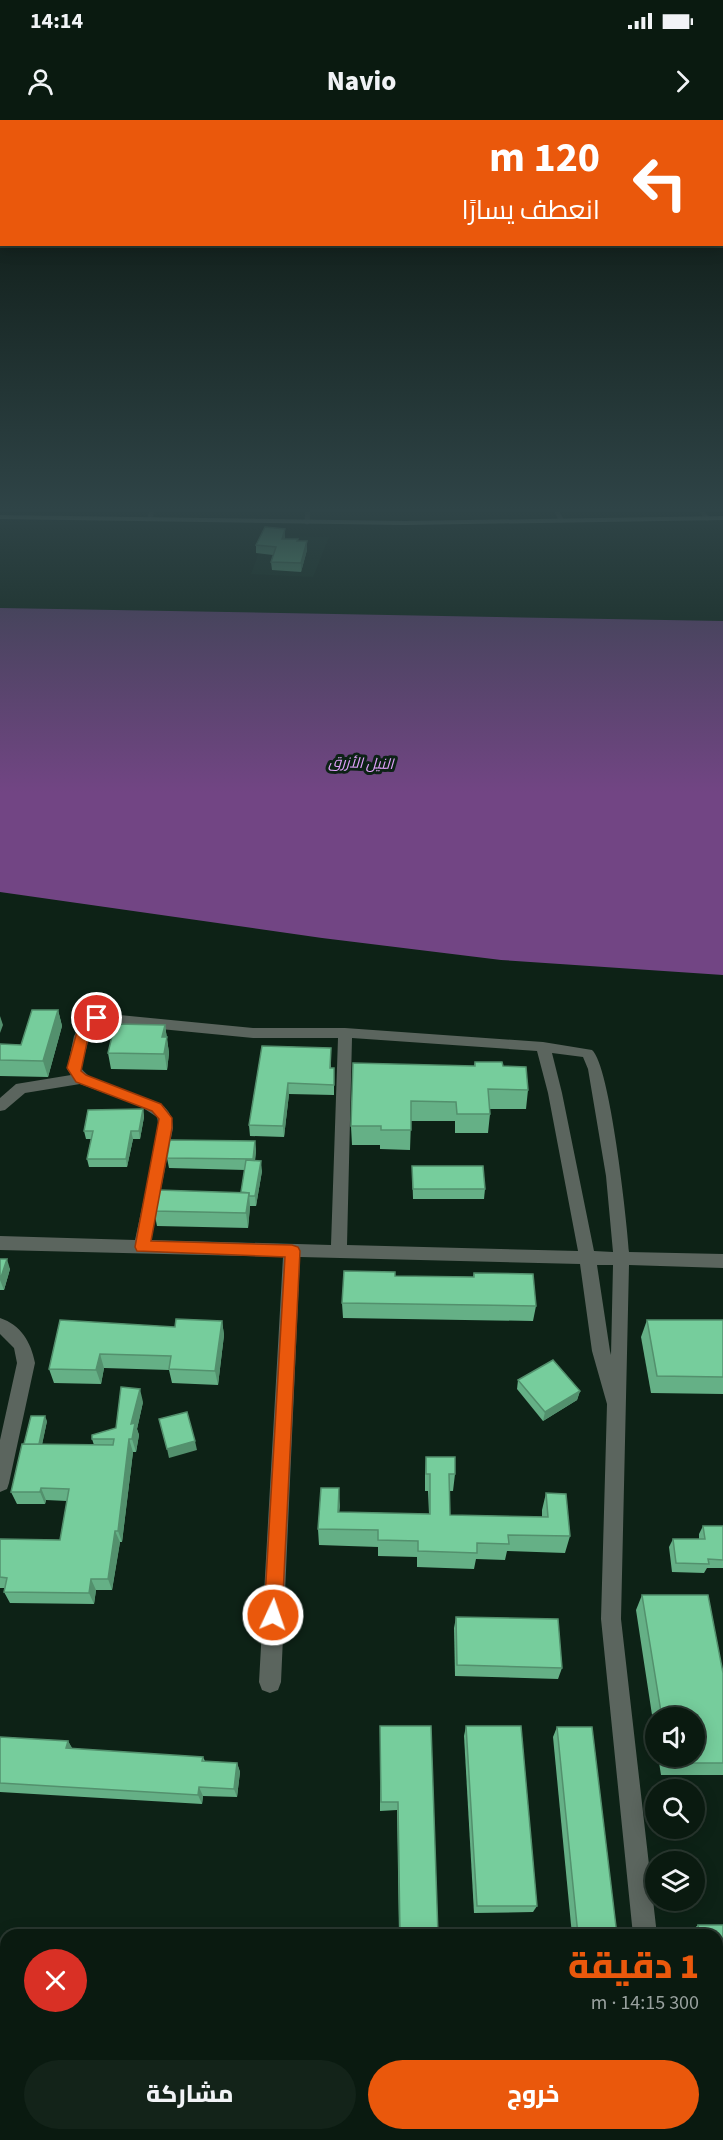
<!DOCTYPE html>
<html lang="ar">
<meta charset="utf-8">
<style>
:root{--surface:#0a1a10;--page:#132319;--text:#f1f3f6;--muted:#99a19f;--line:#2a3830;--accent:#ea580c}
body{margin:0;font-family:"Source Sans 3",Cairo,sans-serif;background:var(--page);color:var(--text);direction:rtl;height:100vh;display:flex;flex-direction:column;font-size:22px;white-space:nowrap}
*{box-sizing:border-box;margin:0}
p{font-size:20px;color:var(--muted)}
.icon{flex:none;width:33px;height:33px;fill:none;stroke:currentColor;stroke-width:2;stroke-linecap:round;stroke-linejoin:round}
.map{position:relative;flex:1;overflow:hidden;direction:ltr}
.drawer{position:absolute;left:0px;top:1809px;width:723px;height:212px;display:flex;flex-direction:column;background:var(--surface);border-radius:18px 18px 0 0;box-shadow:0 3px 15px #0003,0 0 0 2px var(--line);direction:rtl}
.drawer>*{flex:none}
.top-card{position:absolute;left:0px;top:0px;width:723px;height:126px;box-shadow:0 3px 15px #0003,0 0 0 2px var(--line);direction:rtl;background:#ea580c;color:#fff;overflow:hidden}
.tools{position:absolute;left:645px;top:1587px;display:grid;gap:12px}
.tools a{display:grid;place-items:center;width:60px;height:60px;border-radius:50%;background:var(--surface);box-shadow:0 3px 15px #0003,0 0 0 2px var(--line);font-size:30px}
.pin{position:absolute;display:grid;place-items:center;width:51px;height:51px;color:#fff;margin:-26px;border:3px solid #fff;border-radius:50%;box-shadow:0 2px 6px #0007}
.me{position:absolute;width:66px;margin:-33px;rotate:3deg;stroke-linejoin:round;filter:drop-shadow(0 0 4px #0008)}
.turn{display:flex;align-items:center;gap:21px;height:126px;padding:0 24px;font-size:27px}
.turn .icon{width:78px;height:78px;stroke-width:2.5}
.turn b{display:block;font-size:42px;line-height:51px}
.round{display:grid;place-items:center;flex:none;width:63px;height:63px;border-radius:32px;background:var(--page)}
.overview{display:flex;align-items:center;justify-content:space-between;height:102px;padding:0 24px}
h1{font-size:36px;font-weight:800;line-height:45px;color:var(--accent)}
.cta{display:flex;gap:12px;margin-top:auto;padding:12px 24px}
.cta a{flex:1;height:69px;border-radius:36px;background:var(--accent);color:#fff;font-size:24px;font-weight:800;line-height:69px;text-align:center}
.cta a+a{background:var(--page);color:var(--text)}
.status{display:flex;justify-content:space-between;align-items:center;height:42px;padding:0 30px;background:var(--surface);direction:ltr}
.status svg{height:16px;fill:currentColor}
header{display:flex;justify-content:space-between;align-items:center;height:78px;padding:0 24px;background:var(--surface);font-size:27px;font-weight:800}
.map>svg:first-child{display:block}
.built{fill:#112c1d}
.water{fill:#724584}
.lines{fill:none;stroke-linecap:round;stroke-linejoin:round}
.lane{stroke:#5b655e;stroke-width:5}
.street{fill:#5b655e;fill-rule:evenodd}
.primary{fill:#9aaea1;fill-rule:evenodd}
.wall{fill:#65b086}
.shaded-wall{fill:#53906d}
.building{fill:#76cd9c;stroke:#53906d;stroke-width:1.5}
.route{fill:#ea580c;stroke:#983908;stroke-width:1.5}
.labels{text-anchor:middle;stroke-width:6;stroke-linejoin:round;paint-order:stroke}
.far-water-label{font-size:15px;font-style:italic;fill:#e2a2fc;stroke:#0d2216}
</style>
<div class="status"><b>14:14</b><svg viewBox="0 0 49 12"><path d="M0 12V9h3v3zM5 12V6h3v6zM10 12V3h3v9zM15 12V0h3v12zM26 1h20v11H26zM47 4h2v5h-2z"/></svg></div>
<header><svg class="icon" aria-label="forward" viewBox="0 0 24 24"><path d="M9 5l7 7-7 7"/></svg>Navio<svg class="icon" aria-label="person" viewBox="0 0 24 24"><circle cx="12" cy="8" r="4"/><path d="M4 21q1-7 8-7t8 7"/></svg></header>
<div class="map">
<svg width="723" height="2020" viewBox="0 0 723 2020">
<rect width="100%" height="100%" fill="#0d2216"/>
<!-- built -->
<path class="built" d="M265 416 329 417 313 457 251 454Z"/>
<!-- water -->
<path class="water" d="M0 488 723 501V855L501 840 322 818 0 772Z"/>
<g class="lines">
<!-- lane -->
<g class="lane">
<path d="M559 390 557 391 561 400"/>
<path d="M701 390 707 398"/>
<path d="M150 398 152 390"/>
<path d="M307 402 308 390"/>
</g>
<!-- street -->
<g class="street">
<path d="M99 893 253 908H345L543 922 592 930C610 945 627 1101 629 1132L723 1134V1148L629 1145 621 1499 657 1815H633L601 1499 607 1284 592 1231 580 1144 300 1137 281 1562 278 1570 270 1573 262 1570 259 1562 283 1137 0 1130V1116L135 1120 159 1008 157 997 140 986 80 964 25 973 5 990 0 991V978L16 964 71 955 67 949 74 916 84 898ZM99 903 253 918H338L331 1125 151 1120 173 1008C172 997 170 991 161 984 139 973 95 968 81 948L92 907ZM352 918 537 931 548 973 578 1131 347 1125ZM552 933 583 937 588 949 606 1056 613 1132 594 1131 562 973ZM597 1145H613L611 1235 610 1231Z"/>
<path d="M0 1198C21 1205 31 1222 35 1243L9 1363 7 1369 0 1372V1320L17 1243 14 1228 0 1214Z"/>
<path d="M650 2014H676L677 2020H651Z"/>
</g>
<!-- primary -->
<path class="primary" d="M0 395 405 401 723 396V400L405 405 0 399Z"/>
</g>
<!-- wall -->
<g class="wall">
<path d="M285 409V419L298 421H307V430L301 452 272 450 271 442 273 435 256 433V425Z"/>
<path d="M58 890 62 906 48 957 0 956V924L21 925Z"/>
<path d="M165 905 169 933 167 950 111 949 108 933Z"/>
<path d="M262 926 331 928V948L334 958V975L289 974 284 1017 250 1016 249 1005Z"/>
<path d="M475 942 503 946 528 970 526 989H490V994L488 1013H455V1001H411L410 1030 380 1029V1025H352L351 1006 456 946H474Z"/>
<path d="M143 989 144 997 140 1019H133L127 1047H89L87 1039 91 1019H86L84 1011Z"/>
<path d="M255 1021 256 1031 255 1040 262 1051 256 1086H250L248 1108 157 1106 154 1091 241 1072 245 1050 169 1048 167 1038Z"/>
<path d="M412 1046 485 1069 484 1079H413Z"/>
<path d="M0 1139 10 1149 4 1170H0Z"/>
<path d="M474 1153 536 1186 533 1201 343 1198 342 1183 395 1156 473 1157Z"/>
<path d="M647 1200H723V1274L651 1273 641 1217Z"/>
<path d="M222 1201 224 1215 218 1265 172 1263 169 1250 104 1248 101 1264 54 1263 49 1249 175 1207Z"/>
<path d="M518 1260 580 1271 577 1280 543 1301 517 1269Z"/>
<path d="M143 1282 137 1309 139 1315 136 1332H133L122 1422H120L112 1470H96L94 1484 10 1483 4 1472 5 1468H0V1419L60 1420 67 1381 46 1380 45 1384H17L11 1372 24 1324 47 1301 42 1324 94 1325 92 1319 116 1308Z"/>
<path d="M426 1337 455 1354 453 1371H449L450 1395 542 1397V1390L546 1373 570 1416 565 1433 507 1431 505 1440 476 1439 474 1449 417 1447V1437L378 1436V1427L319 1425 318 1409 340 1385 339 1392 429 1394 428 1371H425V1354Z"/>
<path d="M703 1406H723V1448H707L704 1453 672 1452 669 1427 673 1419H699V1414Z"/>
<path d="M642 1475 723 1553V1655H661L658 1636H694V1598H656V1621L636 1490Z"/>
<path d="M456 1497 562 1548 558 1559 455 1556 454 1508Z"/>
<path d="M380 1606 438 1815H399L397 1690 380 1691Z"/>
<path d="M466 1606 537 1786 533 1792 474 1793 464 1616Z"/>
<path d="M557 1607 617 1815H572L553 1617Z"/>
<path d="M0 1617 68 1621 72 1629 203 1637 205 1641 237 1643 240 1652 237 1677 203 1676 202 1684 0 1672Z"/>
<path d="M698 1805H723V1875H717V1815H691L690 1812Z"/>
</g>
<!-- shaded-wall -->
<g class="shaded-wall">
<path d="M285 409V417L283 427 282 419Z"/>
<path d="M307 421V430L301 452V443Z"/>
<path d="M58 890 62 906 48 957 43 941Z"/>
<path d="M0 896 3 905 0 913Z"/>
<path d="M165 905 169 933 167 950 162 917Z"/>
<path d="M288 963 289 974 284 1017 283 1006Z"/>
<path d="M143 989 144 997 140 1019 139 1011Z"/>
<path d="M131 1011 133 1019 127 1047 126 1039Z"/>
<path d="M255 1021 256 1031 254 1050 253 1039Z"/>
<path d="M261 1041 262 1051 256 1086 255 1076Z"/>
<path d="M249 1073 250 1088 248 1108 246 1093Z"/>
<path d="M7 1139 10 1149 4 1170 0 1160Z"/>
<path d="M222 1201 224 1215 218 1265 215 1251Z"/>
<path d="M100 1234 104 1248 101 1264 96 1250Z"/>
<path d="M140 1269 143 1282 137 1309 139 1315 136 1332 132 1319 131 1304Z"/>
<path d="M580 1271 577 1280 543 1301 545 1292Z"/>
<path d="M45 1296 47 1301 41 1330 39 1325Z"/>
<path d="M129 1319 133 1332 122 1422 118 1411Z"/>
<path d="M195 1321 197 1330 169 1338 167 1329Z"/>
<path d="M41 1368 46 1380 45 1384 40 1372Z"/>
<path d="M339 1368 340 1385 338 1408V1392Z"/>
<path d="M115 1411 120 1422 112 1470 108 1459Z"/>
<path d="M91 1459 96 1470 94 1484 89 1473Z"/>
<path d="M68 1621 74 1631 66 1628Z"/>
<path d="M237 1643 240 1652 237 1677 234 1669Z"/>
<path d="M199 1667 203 1676 202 1684 198 1675Z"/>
</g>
<!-- building -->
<g class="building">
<path d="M265 407 285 409 282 419H298L297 421H307L301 443 271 442 276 427 256 425Z"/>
<path d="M32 890H58L43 941 0 940V924L21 925Z"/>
<path d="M115 904 165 905 162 917H167L164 934 108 933Z"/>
<path d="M262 926 331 928 330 948H334V965L288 963 283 1006 249 1005Z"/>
<path d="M475 942H502L503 946 526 947 528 970 488 969 490 994H457L456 982 411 981V1010H381V1006H351L353 943 475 946Z"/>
<path d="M143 989 139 1011H131L126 1039H87L93 1011H84L88 990Z"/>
<path d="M170 1020 255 1021 253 1039 167 1038Z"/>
<path d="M246 1040 261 1041 255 1076H249V1073L241 1072Z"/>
<path d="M412 1046H483L485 1069H413Z"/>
<path d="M158 1070 249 1073 246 1093 154 1091Z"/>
<path d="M0 1139H7L0 1160Z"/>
<path d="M344 1151 395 1152V1156L474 1157V1153L533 1154 536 1186 342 1183Z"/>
<path d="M176 1199 222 1201 215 1251 169 1249 171 1236 100 1234 96 1250 49 1249 60 1200 175 1207Z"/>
<path d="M647 1200H723V1257L657 1256Z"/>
<path d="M553 1240 580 1271 545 1292 518 1260Z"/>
<path d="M121 1267 140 1269 131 1304 135 1303 132 1319H129L118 1411H115L108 1459H91L89 1473 4 1472 7 1458 0 1457V1419L60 1420 69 1369 41 1368 40 1372H11L22 1324 113 1325 114 1319H92V1315L116 1308Z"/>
<path d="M187 1292 195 1321 167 1329 159 1299Z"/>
<path d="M31 1296H45L39 1324H24Z"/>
<path d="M426 1337H455V1354H449L450 1395 548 1397 546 1373 566 1374 570 1416 508 1415 509 1424 477 1423V1433L418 1431V1421L378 1420V1410L318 1409 321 1368H339L338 1392 430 1394V1354H426Z"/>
<path d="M703 1406H723V1440L708 1439 709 1444 676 1443 673 1419H705Z"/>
<path d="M642 1475H708L723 1553V1643H669L668 1636H694V1598H662Z"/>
<path d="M456 1497 558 1499 562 1548 457 1545Z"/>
<path d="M380 1606H431L438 1815H400L398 1682H381Z"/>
<path d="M466 1606H521L537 1786H477Z"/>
<path d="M557 1607H592L617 1815H578Z"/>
<path d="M0 1617 68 1621 66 1628 203 1637 202 1641 237 1643 234 1669 199 1667 198 1675 0 1663Z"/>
<path d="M698 1805H723V1870H717V1815H700Z"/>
<path d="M130 1813 212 1815H129Z"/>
</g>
<!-- sky -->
<linearGradient id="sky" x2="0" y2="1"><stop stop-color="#07130c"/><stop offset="0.58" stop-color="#2f4447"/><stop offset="1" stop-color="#2f4447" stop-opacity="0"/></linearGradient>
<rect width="723" height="673" fill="url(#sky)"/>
<!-- route -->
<path class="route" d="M97 894 103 898 90 908 81 951 86 955 161 984 172 998V1008L151 1121 292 1125 298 1127 300 1131 282 1495 279 1502 273 1504 266 1502 264 1495 285 1137 137 1131 135 1127 159 999 152 991 76 962 67 948 78 908 83 899Z"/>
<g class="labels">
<!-- far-water labels -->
<g class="far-water-label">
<text transform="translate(361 643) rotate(2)" y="5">النيل الأزرق</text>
</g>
</g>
</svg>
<div class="tools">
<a><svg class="icon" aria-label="sound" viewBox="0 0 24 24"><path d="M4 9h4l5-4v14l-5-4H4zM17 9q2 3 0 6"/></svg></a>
<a><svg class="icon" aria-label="search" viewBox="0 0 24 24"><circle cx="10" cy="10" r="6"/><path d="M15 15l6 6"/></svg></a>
<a><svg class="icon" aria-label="layers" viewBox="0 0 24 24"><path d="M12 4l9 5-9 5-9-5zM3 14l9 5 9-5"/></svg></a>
</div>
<div class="pin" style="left:97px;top:898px;background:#d93025"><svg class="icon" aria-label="arrive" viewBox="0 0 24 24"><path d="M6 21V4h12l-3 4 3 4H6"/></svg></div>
<svg class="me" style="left:273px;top:1495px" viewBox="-20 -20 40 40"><circle r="17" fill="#ea580c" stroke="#fff" stroke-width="3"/><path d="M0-11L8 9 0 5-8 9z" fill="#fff"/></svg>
<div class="top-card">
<div class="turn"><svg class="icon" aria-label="left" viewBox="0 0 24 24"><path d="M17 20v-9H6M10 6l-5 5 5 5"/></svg><div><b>120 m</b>انعطف يسارًا</div></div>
</div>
<section class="drawer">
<div class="overview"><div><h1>1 دقيقة</h1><p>300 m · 14:15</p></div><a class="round" style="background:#d93025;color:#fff"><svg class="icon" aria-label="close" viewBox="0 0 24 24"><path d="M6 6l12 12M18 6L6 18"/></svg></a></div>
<div class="cta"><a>خروج</a><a>مشاركة</a></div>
</section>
</div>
